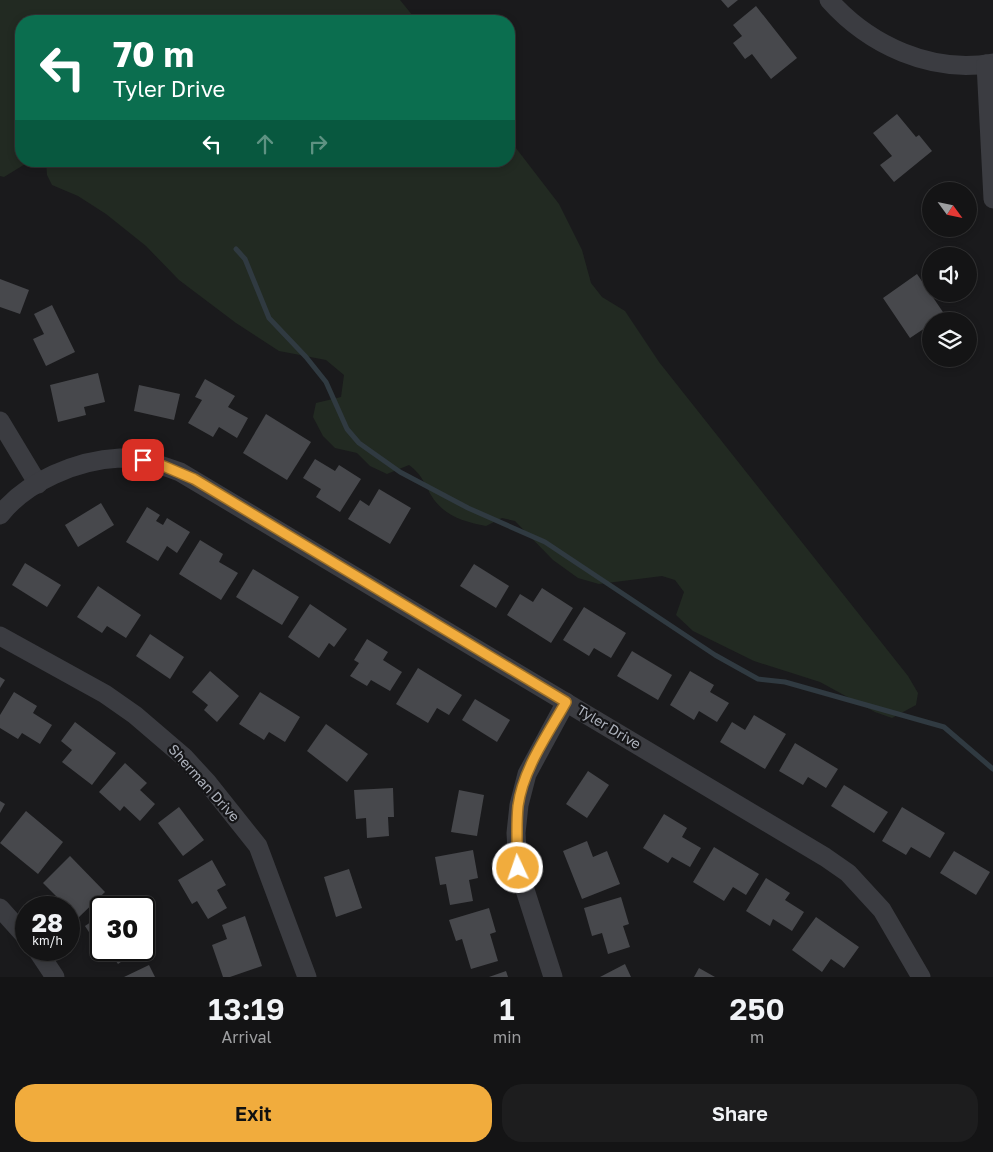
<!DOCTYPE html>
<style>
:root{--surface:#141415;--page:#1d1d1e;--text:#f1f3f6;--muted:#9d9ea0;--line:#333334;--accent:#f1ac3d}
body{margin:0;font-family:"Golos Text",sans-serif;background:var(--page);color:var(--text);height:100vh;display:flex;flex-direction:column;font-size:19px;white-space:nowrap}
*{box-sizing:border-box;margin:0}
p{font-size:16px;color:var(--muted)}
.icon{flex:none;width:28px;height:28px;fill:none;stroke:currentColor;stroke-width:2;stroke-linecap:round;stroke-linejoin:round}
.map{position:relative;height:977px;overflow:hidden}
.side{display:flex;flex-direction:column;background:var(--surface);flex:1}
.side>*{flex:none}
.hud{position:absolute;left:15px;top:15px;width:500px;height:152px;border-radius:20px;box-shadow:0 2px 8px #0003,0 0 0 1px var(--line);background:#0b6e4f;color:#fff;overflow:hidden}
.needle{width:32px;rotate:123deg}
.buttons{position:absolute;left:922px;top:182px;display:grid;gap:10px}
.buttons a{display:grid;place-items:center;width:55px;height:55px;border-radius:50%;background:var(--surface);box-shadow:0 2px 8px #0003,0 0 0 1px var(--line);font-size:25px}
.speed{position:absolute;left:15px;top:896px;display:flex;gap:10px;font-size:25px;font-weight:700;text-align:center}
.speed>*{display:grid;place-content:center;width:65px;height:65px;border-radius:50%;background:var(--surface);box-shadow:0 2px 8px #0003,0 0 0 1px var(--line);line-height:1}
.speed small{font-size:12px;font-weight:400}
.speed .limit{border:2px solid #111;border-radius:8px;background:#fff;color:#111}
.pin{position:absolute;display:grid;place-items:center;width:42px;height:42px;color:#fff;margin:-21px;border-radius:10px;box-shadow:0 2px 8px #0006}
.me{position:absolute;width:55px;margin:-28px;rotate:357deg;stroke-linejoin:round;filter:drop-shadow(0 0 4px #0008)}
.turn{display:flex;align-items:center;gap:18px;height:105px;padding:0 15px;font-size:22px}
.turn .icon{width:65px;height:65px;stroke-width:2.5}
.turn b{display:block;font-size:35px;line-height:42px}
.lanes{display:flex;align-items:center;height:48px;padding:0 15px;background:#0003;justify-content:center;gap:25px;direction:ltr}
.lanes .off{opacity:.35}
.eta{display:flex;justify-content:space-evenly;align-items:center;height:85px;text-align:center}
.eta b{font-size:30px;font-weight:600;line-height:35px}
.cta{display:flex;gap:10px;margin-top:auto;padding:10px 15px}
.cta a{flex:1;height:58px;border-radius:20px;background:var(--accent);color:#111;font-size:20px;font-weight:600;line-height:58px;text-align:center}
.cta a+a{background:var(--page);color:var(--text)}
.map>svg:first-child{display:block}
.green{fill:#222a22}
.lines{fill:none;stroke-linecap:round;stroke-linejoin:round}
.stream{stroke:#303a41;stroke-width:5}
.building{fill:#47484c}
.minor{stroke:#3b3c41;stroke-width:19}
.route-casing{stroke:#9d7028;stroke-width:12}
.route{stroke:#f1ac3d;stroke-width:9}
.labels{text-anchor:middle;stroke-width:4.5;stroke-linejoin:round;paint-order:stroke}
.street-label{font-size:14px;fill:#adb2bc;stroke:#151517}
</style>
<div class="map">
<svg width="993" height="977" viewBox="0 0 993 977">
<rect width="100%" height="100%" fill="#1a1a1c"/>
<!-- green -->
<g class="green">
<path d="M0 0H400L417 21H21V161H30L4 177 0 176Z"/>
<path d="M509 139 559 204 582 250 591 283 602 297 625 311 659 362 908 676 918 693 916 705 892 718 875 712 820 682 754 661 693 631 676 615 684 592 675 580 662 576 599 584 578 578 553 560 515 521 502 518 486 526C465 522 443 516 431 495 423 481 422 475 409 465L387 474 370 466 357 453 335 448 323 436 313 417 316 403 341 397 344 375 326 360 279 351 236 323 179 280 146 246 106 214 78 196 52 185 47 175 46 161H509Z"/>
</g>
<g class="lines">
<!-- stream -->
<path class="stream" d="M236 249 245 259 269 318 306 357 326 382 347 429 359 443 400 472 468 508 545 542 715 655 758 679 785 682 944 727 993 769"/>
</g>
<!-- building -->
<g class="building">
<path d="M721 0H738L728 8Z"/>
<path d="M756 6 797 58 771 79 752 54 745 59 733 43 742 36 733 25Z"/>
<path d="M897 114 916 137 919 135 932 151 894 182 880 165 892 156 873 133Z"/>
<path d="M917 274 945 315 931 321V324L910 338 883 298Z"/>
<path d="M0 279 29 290 20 314 0 307Z"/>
<path d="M52 305 75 352 46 366 33 339 44 334 34 314Z"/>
<path d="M98 373 105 402 84 407 86 415 58 422 50 385Z"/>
<path d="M205 379 235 396 228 407 248 418 237 438 219 427 213 437 188 423 202 400 195 397Z"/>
<path d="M139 385 180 394 174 420 134 411Z"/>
<path d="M266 414 311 442 287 480 243 453Z"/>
<path d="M315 459 335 471 339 465 361 479 340 512 316 497 321 489 303 478Z"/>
<path d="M379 489 411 508 390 544 348 519 360 500 369 506Z"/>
<path d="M101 503 114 525 78 547 65 525Z"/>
<path d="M147 507 160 515 156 521 163 525 167 518 190 532 177 553 167 546 158 561 126 542Z"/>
<path d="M200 540 223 554 219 562 238 573 221 600 179 574Z"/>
<path d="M25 563 61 585 47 607 12 585Z"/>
<path d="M474 564 509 586 496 608 460 586Z"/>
<path d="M253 569 299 597 282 625 236 597Z"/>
<path d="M98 586 141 615 126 638 107 626 102 633 77 617Z"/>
<path d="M542 588 573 608 551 643 507 615 520 594 533 602Z"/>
<path d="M310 604 347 629 334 647 329 643 319 658 288 637Z"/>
<path d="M584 607 626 633 611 658 594 648 589 656 563 640Z"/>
<path d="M150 634 184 657 170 679 136 656Z"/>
<path d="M367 639 388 652 383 660 402 672 390 691 371 680 367 686 350 676 359 663 354 660Z"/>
<path d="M632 651 672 675 658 700 617 676Z"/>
<path d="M418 668 462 695 449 715 437 708 428 723 396 704Z"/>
<path d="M210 671 239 696 217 722 204 710 208 705 192 692Z"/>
<path d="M690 671 714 685 710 692 729 703 717 722 699 711 694 720 670 705Z"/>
<path d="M0 677 5 680 0 688Z"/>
<path d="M14 692 37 706 33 713 52 725 40 744 22 733 18 739 0 728V715Z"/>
<path d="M260 692 300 717 285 742 269 732 264 740 239 724Z"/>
<path d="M475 699 510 720 497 742 462 720Z"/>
<path d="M754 715 786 734 765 769 720 742 732 722 745 730Z"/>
<path d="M75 722 116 753 92 785 62 762 72 750 61 741Z"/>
<path d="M326 724 368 754 347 782 307 751Z"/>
<path d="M795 743 838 769 826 788 808 777 803 785 779 771Z"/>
<path d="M125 763 147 783 140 790 155 804 140 821 124 806 120 811 99 792Z"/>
<path d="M588 771 609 785 587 818 566 804Z"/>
<path d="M844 785 888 812 874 833 831 806Z"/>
<path d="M393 788 394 817H388L389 836 367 838 366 818 356 819 354 790Z"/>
<path d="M459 790 484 795 477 836 451 832Z"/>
<path d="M0 801 5 804 0 813Z"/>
<path d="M179 807 204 840 183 856 158 823Z"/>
<path d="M902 807 945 833 930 858 911 847 906 855 882 841Z"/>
<path d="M26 811 63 842 38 874 0 843Z"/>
<path d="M664 814 687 828 682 837 701 848 690 867 672 857 668 863 643 848Z"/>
<path d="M587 841 593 857 607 851 620 884 582 899 563 851Z"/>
<path d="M714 847 759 874 746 895 733 887 724 901 693 882Z"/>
<path d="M473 850 478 878 469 880 473 901 450 905 446 884 440 885 435 857Z"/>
<path d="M954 851 990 872 976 895 940 873Z"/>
<path d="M70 856 105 892 78 918 43 883Z"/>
<path d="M212 860 226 885 217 890 227 908 208 919 197 901 192 904 178 880Z"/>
<path d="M349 869 362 908 336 917 324 877Z"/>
<path d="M766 878 790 893 785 900 804 912 792 931 773 919 770 926 746 911Z"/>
<path d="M621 897 629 924 623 926 630 947 608 954 602 933 592 936 584 908Z"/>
<path d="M489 908 496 932 490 934 498 961 471 969 462 939 456 941 449 920Z"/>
<path d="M101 915V939L96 943 85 926Z"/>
<path d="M245 916 262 966 230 977H223L212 945 227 939 222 925Z"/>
<path d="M816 917 859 947 844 968 831 959 822 972 792 950Z"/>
<path d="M108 950H138L118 964Z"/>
<path d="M625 964 631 977H600Z"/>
<path d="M149 965 155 977H124Z"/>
<path d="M699 968 715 977H694Z"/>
<path d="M506 971 508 977H489Z"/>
</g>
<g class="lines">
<!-- minor -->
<g class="minor">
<path d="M829 0C869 45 931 74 993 63"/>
<path d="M986 64 993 199"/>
<path d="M0 421 38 484"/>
<path d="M0 515C27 481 77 460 120 458 141 458 161 465 180 472L825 857 848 873 882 910 921 977"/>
<path d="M0 636 105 694 135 715 184 757 207 782 258 846 307 977"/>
<path d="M0 908 26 937"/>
<path d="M37 950 55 977"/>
<path d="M553 977 518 868 516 833 519 805 527 774 566 702"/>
</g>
</g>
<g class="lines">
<!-- route casing -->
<g class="route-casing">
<path id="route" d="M143 460 161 465 194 479 566 702C548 734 523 769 518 806 516 827 517 847 518 868"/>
</g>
<!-- route -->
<use href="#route" class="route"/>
</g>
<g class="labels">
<!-- street labels -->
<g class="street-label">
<text transform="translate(609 727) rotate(31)" y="5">Tyler Drive</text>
<text transform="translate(204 783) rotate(48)" y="5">Sherman Drive</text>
</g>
</g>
</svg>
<div class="buttons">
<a><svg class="needle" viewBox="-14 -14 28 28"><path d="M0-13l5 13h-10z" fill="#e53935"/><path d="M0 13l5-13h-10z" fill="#9d9ea0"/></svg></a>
<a><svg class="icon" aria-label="sound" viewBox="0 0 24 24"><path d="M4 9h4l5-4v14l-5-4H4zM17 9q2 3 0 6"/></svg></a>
<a><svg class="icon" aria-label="layers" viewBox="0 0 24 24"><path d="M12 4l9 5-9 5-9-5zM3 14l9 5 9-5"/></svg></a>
</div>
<div class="speed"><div>28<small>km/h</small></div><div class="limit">30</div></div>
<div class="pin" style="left:143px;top:460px;background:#d93025"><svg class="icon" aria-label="arrive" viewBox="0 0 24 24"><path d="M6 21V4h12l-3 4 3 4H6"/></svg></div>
<svg class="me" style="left:518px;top:868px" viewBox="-20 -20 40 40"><circle r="17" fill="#f1ac3d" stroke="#fff" stroke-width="3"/><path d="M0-11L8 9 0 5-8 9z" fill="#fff"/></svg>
<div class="hud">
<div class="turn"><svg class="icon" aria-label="left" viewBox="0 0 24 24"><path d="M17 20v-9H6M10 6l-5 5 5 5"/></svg><div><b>70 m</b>Tyler Drive</div></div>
<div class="lanes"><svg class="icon" aria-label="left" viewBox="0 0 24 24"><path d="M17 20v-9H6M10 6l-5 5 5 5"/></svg><svg class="icon off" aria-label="ahead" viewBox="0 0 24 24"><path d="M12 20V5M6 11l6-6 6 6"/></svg><svg class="icon off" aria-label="right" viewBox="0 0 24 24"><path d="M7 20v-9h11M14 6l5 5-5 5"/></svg></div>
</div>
</div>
<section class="side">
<div class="eta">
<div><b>13:19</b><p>Arrival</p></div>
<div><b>1</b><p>min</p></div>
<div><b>250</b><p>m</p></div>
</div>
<div class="cta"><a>Exit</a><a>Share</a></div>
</section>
